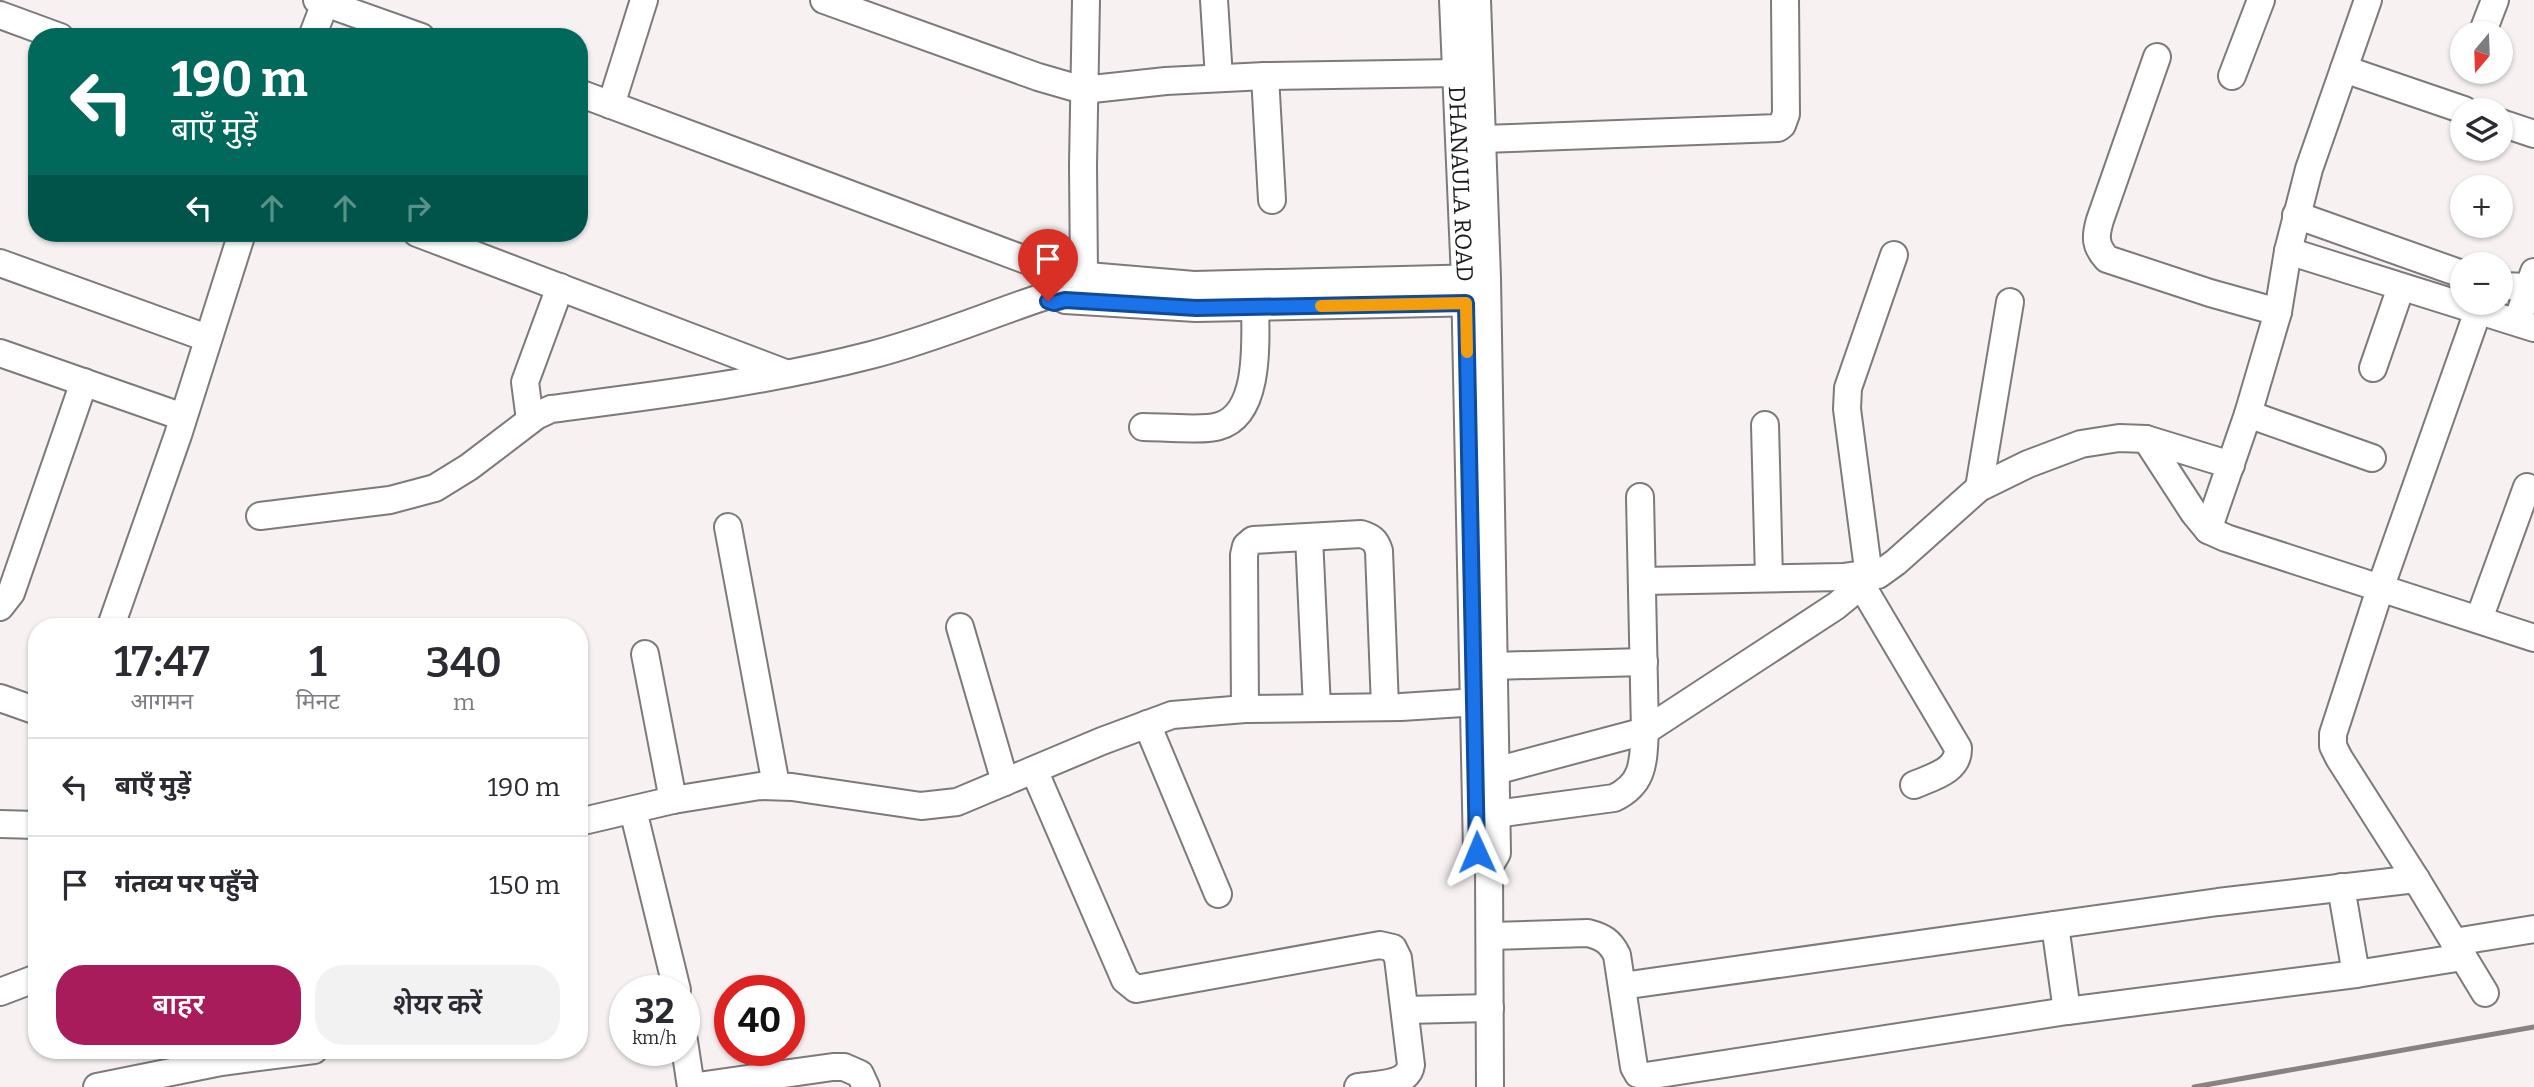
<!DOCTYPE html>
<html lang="hi">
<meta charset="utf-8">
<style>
:root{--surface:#fff;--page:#f2f2f3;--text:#2b2b33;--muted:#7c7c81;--line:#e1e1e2;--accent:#a91c5c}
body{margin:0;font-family:Bitter,"Noto Sans Devanagari",serif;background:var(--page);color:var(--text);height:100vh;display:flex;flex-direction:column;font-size:26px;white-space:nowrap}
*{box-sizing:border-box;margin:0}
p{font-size:23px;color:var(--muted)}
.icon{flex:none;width:38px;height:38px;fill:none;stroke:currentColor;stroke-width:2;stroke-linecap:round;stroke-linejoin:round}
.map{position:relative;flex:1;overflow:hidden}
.panel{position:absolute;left:28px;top:618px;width:560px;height:441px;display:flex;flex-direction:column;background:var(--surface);border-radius:28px;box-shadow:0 2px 5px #0004}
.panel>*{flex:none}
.guide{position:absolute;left:28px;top:28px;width:560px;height:214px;border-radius:28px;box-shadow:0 2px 5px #0004;background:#00695c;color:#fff;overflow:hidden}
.needle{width:46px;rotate:199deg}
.tools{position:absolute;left:2450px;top:21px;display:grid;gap:14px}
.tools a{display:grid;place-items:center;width:63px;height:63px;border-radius:50%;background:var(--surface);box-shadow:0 2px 5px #0004;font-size:35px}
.speed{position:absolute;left:609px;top:975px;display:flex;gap:14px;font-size:35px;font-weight:700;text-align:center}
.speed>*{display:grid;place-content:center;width:91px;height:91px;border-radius:50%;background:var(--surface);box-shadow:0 2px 5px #0004;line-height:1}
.speed small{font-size:18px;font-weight:400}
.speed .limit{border:10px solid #d22;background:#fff;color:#111}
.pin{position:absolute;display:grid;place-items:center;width:60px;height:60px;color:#fff;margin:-72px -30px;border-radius:50% 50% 50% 0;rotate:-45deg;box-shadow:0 0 7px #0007}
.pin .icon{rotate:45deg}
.me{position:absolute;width:77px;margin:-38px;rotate:359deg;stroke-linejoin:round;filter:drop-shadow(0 0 5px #0008)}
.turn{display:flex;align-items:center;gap:24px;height:147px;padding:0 28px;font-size:32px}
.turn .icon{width:91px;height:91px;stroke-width:2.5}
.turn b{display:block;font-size:49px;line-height:60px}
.lanes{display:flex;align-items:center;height:66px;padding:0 28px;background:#0003;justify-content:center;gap:35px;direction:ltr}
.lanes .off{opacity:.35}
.eta{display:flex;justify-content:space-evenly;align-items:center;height:119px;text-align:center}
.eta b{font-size:42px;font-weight:600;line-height:49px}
.primary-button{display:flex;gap:14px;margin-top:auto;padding:14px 28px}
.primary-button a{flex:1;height:80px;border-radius:28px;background:var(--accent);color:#fff;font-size:28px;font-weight:600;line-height:80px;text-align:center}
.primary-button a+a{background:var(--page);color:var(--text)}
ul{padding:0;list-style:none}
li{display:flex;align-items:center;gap:21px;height:98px;padding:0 28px;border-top:2px solid var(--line)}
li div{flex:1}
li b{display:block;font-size:26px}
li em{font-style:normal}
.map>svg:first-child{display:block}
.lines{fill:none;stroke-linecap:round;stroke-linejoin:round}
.minor-casing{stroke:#7e797a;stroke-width:30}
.minor{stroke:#fff;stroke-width:26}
.rail{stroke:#878384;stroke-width:5}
.route-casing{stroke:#114b97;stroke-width:18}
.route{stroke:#1a73e8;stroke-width:12}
.slow{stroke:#f59e0b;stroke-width:12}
.labels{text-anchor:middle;stroke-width:7;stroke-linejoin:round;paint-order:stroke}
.street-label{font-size:23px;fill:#1d1b1c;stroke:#f7f1f2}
</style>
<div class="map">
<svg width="2534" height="1087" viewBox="0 0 2534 1087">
<rect width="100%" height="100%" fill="#f7f1f2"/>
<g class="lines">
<!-- minor casing -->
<g class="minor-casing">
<g id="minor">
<path d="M317 0 421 37"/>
<path d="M824 0 1038 77 1083 90 1166 81 1265 76 1457 73"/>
<path d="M1214 0 1219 78"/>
<path id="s1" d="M1453 0 1465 279 1477 852 1489 867"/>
<path d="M1477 0 1487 278 1497 853 1489 867 1490 1087"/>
<path d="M0 15 60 37"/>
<path d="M2485 26 2495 0"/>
<path d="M312 37 325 3"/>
<path d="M2157 57 2100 220C2095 237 2095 246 2107 259L2210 293 2278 312"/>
<path d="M2344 69 2464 110"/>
<path d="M1265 76 1272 200"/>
<path d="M2232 76 2261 0"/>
<path d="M579 93 1058 272"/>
<path d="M611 105 644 0"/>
<path d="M2501 123 2534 134"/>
<path d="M1483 139 1778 128 1782 125 1786 114 1785 0"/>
<path d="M2296 215 2462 274"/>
<path d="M417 233 785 373"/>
<path d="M2288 251 2534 328"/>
<path d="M1894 255 1848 388 1847 409 1868 569 1871 573 1878 575 1896 562 1979 488 2028 464 2081 444 2119 438 2146 439 2231 465"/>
<path d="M0 263 207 338"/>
<path d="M1064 274 1194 285 1482 278"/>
<path d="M1084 275 1083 165 1086 0"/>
<path d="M2501 286 2529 287"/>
<path d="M1065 300 1196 308 1482 302"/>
<path d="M2478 311 2381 586 2333 734V746L2339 758 2416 879 2485 993"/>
<path d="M2517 322 2534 272"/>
<path d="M0 353 183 417"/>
<path d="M2373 368 2401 287"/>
<path d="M2248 414 2372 458"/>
<path d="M530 420 525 382 560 287"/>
<path d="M1765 425 1769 578"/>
<path d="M1143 427C1160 427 1205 431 1219 426 1265 413 1254 326 1255 289"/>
<path d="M2146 439 2194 513 2208 530 2226 538 2534 638"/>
<path d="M1979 488 2010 302"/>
<path d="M260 516 390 500 435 488 469 467 536 416 551 409C659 395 766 382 871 355 930 340 986 316 1043 297"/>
<path d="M728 527 776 785"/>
<path d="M2208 530 2248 414 2278 312 2288 251 2309 169 2368 0"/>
<path d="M1309 537 1317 708"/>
<path d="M1642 581 1843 577 1871 573"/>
<path d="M1862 586 1958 748C1959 771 1932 777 1914 785"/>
<path d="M0 607 11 593 84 382"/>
<path d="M2479 619 2527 487"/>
<path d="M111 626 178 435 242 233"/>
<path d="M960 627 1005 782"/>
<path d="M645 654 673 800"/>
<path d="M1492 666 1644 662"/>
<path d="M0 698 37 711"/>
<path d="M1245 709 1244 555 1246 546 1253 540 1361 534C1371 537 1376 540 1379 551L1385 707"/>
<path d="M1147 724 1218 894"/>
<path d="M1034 770 1125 980 1136 989 1380 945 1393 948 1398 958 1411 1065C1408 1086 1375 1084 1358 1087"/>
<path d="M1495 771 1645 731 1836 606 1874 575"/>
<path d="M633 810 677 990"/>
<path d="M1496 814 1614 798C1645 783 1643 761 1645 731L1640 497"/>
<path d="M579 822 673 800 760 786 792 787 921 806 957 802 1102 741 1172 715 1245 709 1401 707 1493 701"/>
<path d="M0 824 37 825"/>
<path d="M2341 887 2356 974"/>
<path d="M2055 925 2067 1011"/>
<path d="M1490 936 1588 933C1603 937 1610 941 1617 955L1634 1067 1638 1074 1646 1076 2067 1011 2356 974 2463 957"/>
<path d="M2454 942 2534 929"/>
<path d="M1622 986 2218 902 2416 879"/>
<path d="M0 992 37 978"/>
<path d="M1405 1010 1490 1008"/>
<path d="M684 1041 691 1087 833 1067H844L860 1074 866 1087"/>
<path d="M97 1087 221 1062 314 1050"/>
</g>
</g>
<!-- minor -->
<use href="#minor" class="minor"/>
<!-- rail -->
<path class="rail" d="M2194 1087 2534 1027"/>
</g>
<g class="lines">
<!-- route casing -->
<g class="route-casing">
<path id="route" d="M1048 301 1054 303 1065 300 1196 308 1466 303 1477 852"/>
</g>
<!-- route -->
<use href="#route" class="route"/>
<!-- slow -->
<path class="slow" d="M1321 306 1466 303 1467 352"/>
</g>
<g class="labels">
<!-- street labels -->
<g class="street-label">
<text dy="8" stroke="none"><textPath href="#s1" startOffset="184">DHANAULA ROAD</textPath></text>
</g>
</g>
</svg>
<div class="tools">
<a><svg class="needle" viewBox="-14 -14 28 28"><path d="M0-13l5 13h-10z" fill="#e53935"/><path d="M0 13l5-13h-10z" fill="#7c7c81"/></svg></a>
<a><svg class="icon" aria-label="layers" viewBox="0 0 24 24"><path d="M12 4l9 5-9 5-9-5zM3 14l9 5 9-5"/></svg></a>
<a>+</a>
<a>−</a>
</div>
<div class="speed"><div>32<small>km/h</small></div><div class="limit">40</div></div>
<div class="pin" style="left:1048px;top:301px;background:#d93025"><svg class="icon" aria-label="arrive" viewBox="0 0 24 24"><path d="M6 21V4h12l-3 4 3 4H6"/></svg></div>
<svg class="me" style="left:1477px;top:852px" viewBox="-20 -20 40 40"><path d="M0-17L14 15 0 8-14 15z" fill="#1a73e8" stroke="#fff" stroke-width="4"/></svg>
<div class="guide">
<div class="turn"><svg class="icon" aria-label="left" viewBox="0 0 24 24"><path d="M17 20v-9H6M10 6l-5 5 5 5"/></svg><div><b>190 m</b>बाएँ मुड़ें</div></div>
<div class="lanes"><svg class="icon" aria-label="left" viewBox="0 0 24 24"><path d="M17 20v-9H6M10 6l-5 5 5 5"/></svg><svg class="icon off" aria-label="ahead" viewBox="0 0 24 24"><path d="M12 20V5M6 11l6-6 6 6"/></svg><svg class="icon off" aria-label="ahead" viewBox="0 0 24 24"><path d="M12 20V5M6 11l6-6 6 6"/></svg><svg class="icon off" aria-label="right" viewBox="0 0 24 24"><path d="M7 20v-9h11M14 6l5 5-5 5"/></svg></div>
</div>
<section class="panel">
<div class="eta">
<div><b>17:47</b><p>आगमन</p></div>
<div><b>1</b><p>मिनट</p></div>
<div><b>340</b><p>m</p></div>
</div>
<ul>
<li><svg class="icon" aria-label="left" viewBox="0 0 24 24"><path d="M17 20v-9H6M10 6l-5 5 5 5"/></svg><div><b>बाएँ मुड़ें</b></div><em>190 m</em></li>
<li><svg class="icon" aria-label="arrive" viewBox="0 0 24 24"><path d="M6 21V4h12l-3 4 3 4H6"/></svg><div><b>गंतव्य पर पहुँचे</b></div><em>150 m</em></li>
</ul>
<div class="primary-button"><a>बाहर</a><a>शेयर करें</a></div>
</section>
</div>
